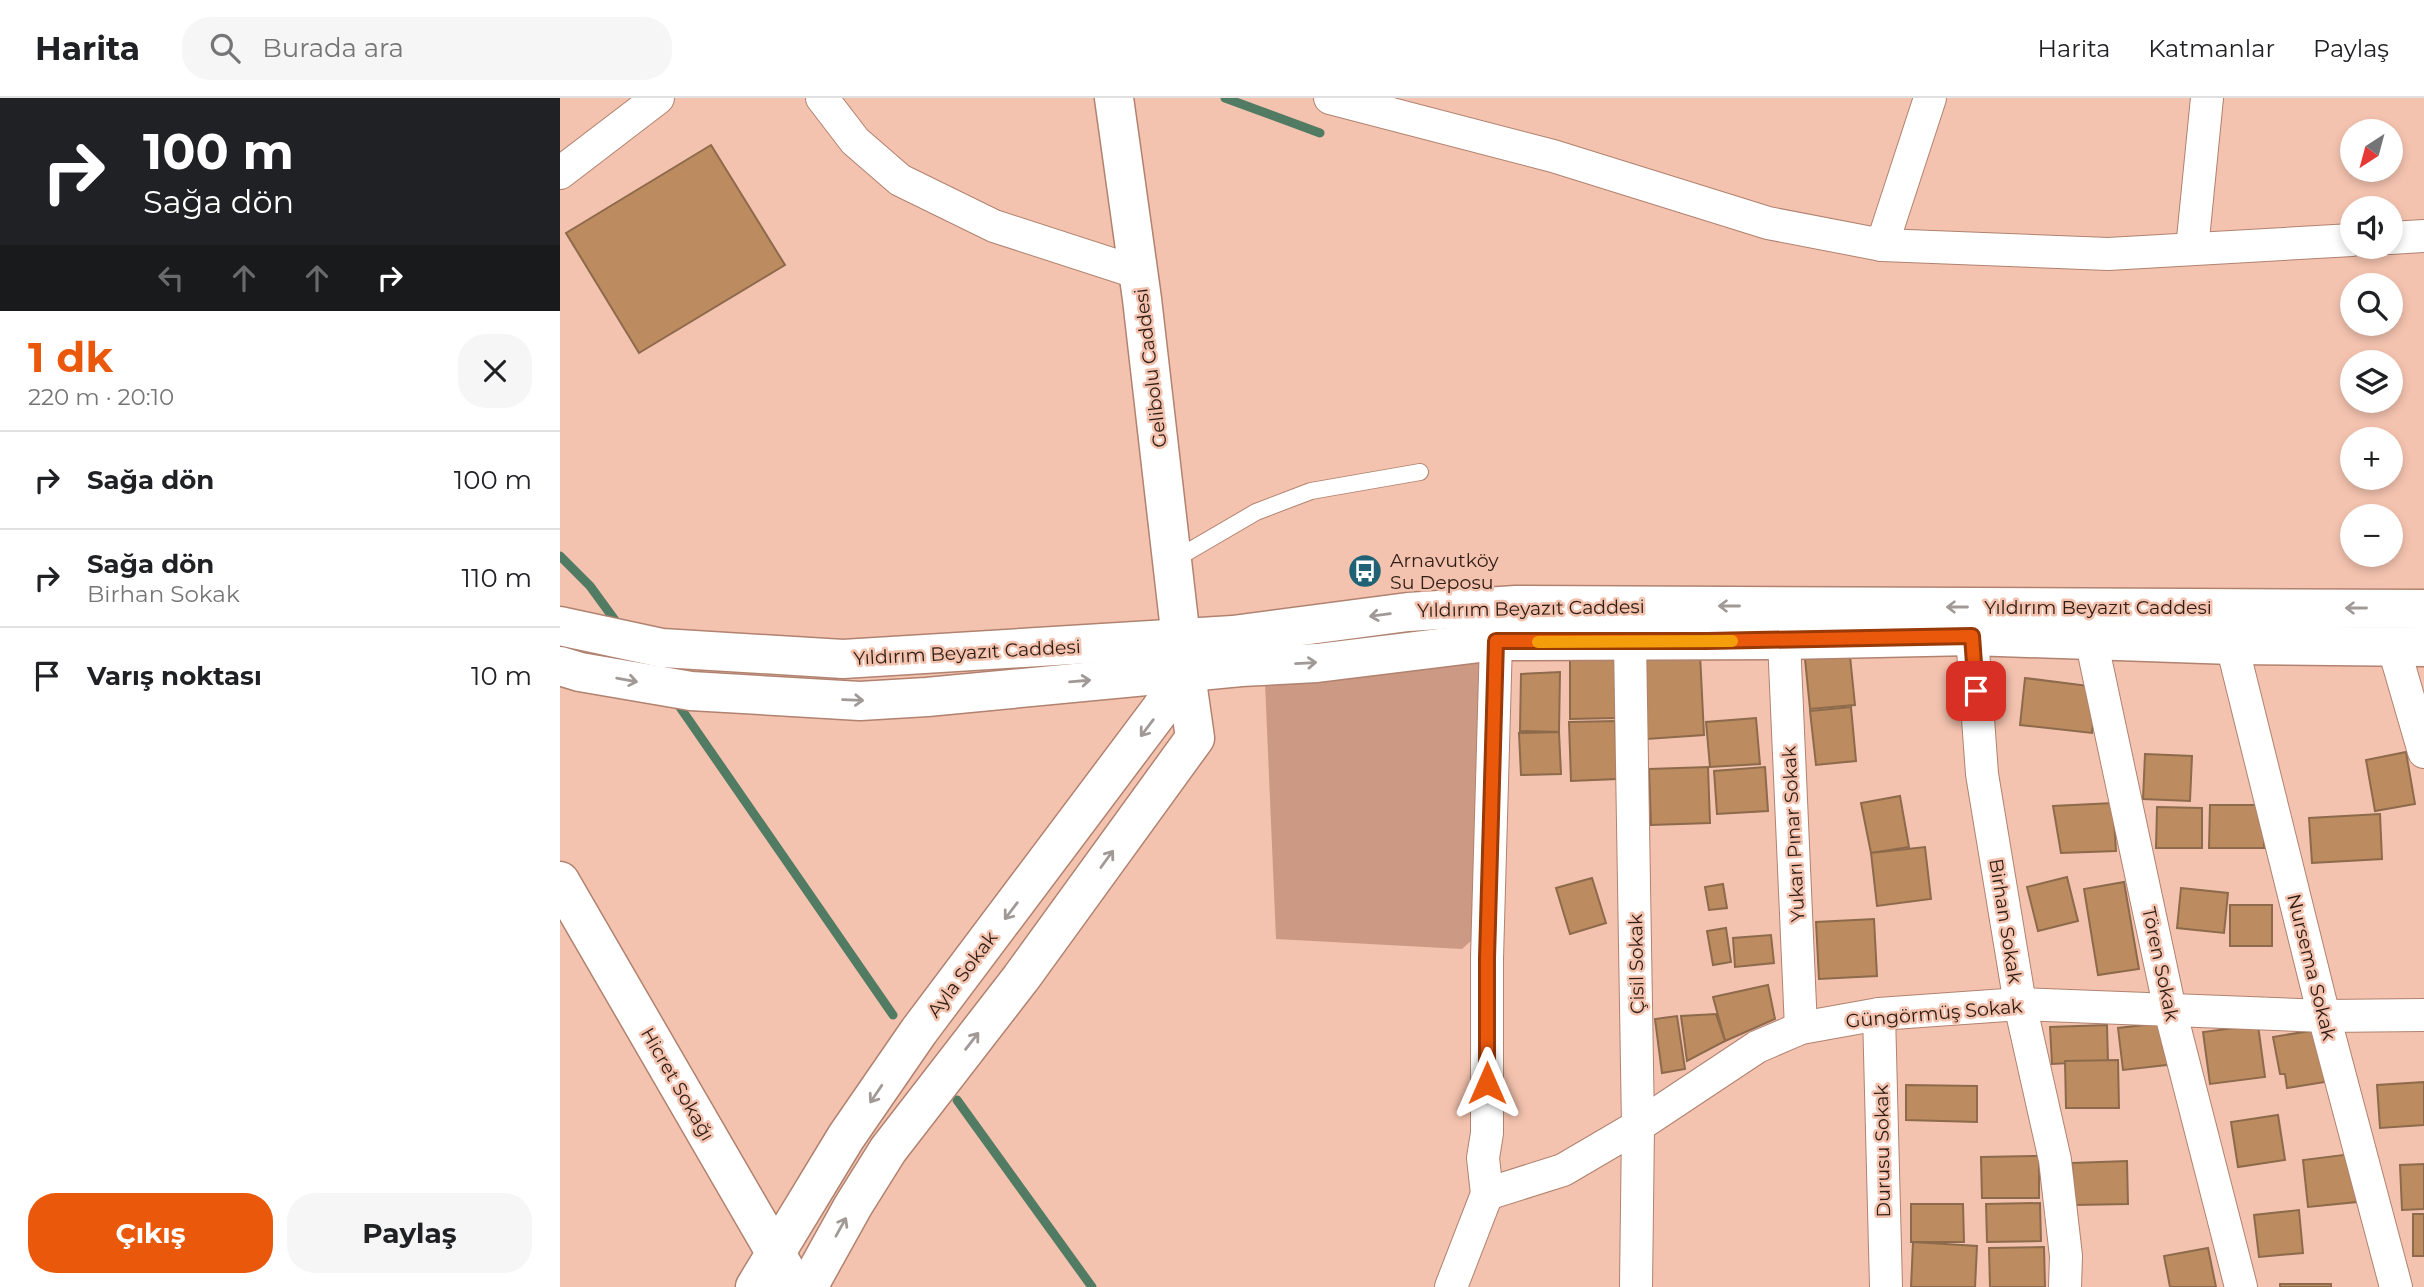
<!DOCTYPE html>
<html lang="tr">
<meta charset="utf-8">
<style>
:root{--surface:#fff;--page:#f6f6f6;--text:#202124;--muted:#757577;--line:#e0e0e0;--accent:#ea580c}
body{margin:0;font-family:Montserrat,sans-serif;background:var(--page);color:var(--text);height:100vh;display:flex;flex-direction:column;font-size:26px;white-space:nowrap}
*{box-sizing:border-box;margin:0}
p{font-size:23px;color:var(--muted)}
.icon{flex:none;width:38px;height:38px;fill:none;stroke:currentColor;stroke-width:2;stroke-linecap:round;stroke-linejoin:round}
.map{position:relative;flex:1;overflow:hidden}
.drawer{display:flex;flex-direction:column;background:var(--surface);width:560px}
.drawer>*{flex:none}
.banner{background:#202124;color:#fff;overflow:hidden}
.needle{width:46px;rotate:216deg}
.controls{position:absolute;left:1780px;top:21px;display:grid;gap:14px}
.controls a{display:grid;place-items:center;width:63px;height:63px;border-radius:50%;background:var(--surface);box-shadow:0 4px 10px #0003;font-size:35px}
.pin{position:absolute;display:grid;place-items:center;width:60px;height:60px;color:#fff;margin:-30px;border-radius:14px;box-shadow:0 4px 10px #0006}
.me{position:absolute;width:77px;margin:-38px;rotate:0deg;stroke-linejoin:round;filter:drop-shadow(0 0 5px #0008)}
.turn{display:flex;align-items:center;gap:24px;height:147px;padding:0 28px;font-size:32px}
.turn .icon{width:91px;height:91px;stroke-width:2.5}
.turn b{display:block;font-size:49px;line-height:60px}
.lanes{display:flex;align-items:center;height:66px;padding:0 28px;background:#0003;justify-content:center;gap:35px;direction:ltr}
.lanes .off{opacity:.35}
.round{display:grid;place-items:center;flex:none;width:74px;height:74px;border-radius:28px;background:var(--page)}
.head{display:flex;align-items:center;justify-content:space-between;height:119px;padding:0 28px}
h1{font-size:42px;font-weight:700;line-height:52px;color:var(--accent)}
.primary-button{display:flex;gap:14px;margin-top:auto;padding:14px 28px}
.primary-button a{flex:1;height:80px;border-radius:28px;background:var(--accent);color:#fff;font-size:28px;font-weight:700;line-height:80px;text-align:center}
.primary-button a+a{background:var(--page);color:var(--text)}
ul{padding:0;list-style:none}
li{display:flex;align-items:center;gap:21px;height:98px;padding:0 28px;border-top:2px solid var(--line)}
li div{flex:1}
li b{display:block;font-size:26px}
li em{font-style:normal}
header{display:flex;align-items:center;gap:42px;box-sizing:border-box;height:98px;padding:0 35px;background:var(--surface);border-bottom:2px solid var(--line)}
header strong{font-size:33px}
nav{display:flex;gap:38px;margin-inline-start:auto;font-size:24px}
.search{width:490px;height:63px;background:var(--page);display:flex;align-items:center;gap:18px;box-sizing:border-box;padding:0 24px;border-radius:28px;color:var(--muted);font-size:26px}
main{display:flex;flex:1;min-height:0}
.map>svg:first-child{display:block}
.green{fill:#cc9984}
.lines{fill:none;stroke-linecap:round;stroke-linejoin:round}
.stream{stroke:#517c63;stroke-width:9}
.building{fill:#bc8b5f;stroke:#8d6a4b;stroke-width:2}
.lane-casing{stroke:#b0826f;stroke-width:18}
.street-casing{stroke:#b0826f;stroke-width:34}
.secondary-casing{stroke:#b0826f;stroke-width:41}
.lane{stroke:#fff;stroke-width:16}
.street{stroke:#fff;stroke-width:32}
.secondary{stroke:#fff;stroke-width:38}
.oneway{stroke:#a19996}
.route-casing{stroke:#983908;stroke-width:18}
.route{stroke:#ea580c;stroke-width:12}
.slow{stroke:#f59e0b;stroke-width:12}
.labels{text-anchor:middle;stroke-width:5;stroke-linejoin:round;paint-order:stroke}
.street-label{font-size:19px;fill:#2f1d15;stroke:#f4c3af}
.poi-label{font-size:19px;fill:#2f1d15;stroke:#f4c3af;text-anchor:start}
</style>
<header>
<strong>Harita</strong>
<div class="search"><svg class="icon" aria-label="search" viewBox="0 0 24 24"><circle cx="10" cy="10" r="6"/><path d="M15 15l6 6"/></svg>Burada ara</div>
<nav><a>Harita</a><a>Katmanlar</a><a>Paylaş</a></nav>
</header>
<main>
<section class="drawer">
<div class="banner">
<div class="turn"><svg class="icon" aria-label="right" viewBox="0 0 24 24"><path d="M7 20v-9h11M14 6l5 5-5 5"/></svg><div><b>100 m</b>Sağa dön</div></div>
<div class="lanes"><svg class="icon off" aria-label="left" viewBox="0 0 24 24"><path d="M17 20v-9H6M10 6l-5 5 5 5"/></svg><svg class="icon off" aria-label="ahead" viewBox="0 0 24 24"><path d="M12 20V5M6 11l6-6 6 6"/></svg><svg class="icon off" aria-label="ahead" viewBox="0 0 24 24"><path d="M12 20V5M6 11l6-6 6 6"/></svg><svg class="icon" aria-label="right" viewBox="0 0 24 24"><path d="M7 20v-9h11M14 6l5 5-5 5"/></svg></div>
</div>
<div class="head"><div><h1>1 dk</h1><p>220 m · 20:10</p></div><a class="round"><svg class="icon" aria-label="close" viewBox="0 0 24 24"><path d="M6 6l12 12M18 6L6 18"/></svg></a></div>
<ul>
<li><svg class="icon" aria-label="right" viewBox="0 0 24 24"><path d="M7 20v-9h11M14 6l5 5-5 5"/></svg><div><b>Sağa dön</b></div><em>100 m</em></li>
<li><svg class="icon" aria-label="right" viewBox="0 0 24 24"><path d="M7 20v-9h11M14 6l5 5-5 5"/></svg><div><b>Sağa dön</b><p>Birhan Sokak</p></div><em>110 m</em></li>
<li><svg class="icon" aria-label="arrive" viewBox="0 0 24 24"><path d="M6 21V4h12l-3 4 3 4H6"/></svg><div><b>Varış noktası</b></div><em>10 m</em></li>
</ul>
<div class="primary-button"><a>Çıkış</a><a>Paylaş</a></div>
</section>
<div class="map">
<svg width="1864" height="1189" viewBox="0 0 1864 1189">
<rect width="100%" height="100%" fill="#f4c3af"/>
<!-- green -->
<path class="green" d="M919 560 913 841 902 851 716 841 705 585Z"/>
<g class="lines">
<!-- stream -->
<g class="stream">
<path d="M665 0 760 35"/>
<path d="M0 458 30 488 57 525"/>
<path d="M115 602 333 917"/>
<path d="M397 1002 532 1189"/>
</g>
</g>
<!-- building -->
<g class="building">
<path d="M151 47 225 167 79 255 6 135Z"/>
<path d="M1140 556 1144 637 1087 641 1082 559Z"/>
<path d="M1290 558 1295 607 1250 611 1245 561Z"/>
<path d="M1010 561H1058V620L1010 621Z"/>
<path d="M1000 574 999 634 960 633 961 576Z"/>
<path d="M1465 580 1537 589 1532 635 1460 627Z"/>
<path d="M1291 609 1296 663 1256 667 1250 613Z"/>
<path d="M1196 620 1200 666 1150 669 1146 624Z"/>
<path d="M1055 623 1057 681 1011 683 1009 624Z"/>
<path d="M999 634 1001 676 961 677 959 635Z"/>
<path d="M1846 654 1855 706 1815 713 1806 662Z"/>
<path d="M1585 656 1632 658 1630 703 1583 701Z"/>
<path d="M1148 669 1150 725 1091 727 1089 671Z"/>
<path d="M1205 669 1208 713 1157 716 1154 673Z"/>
<path d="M1340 698 1349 749 1311 755 1301 705Z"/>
<path d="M1553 705 1556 753 1501 755 1493 708Z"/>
<path d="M1650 707H1704V750H1649Z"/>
<path d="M1597 709 1642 710V750H1596Z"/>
<path d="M1820 716 1822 761 1752 765 1749 720Z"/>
<path d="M1365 749 1371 801 1317 808 1311 755Z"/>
<path d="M1507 779 1518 823 1478 833 1467 789Z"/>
<path d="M1032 780 1046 825 1010 836 996 790Z"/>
<path d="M1564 784 1579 871 1538 877 1524 791Z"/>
<path d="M1163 786 1167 810 1149 812 1145 789Z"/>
<path d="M1621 790 1668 795 1664 835 1617 830Z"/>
<rect x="1670" y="807" width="42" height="41"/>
<path d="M1314 821 1317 878 1259 881 1256 824Z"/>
<path d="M1166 830 1171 864 1153 867 1147 833Z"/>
<path d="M1211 837 1214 865 1175 869 1173 840Z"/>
<path d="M1208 887 1215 921 1165 943 1153 899Z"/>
<path d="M1156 916 1165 943 1127 963 1121 918Z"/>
<path d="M1117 918 1125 971 1102 975 1095 921Z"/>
<path d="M1609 924 1615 966 1563 972 1558 930Z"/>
<path d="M1547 927 1548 963 1492 966 1490 929Z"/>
<path d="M1698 927 1705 979 1650 986 1643 934Z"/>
<path d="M1756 932 1765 984 1727 990 1725 976H1720L1713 939Z"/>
<path d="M1558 962 1559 1010H1506L1505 963Z"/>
<path d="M1864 984V1027L1820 1030 1817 987Z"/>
<path d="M1346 987 1417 988V1024L1346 1022Z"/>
<path d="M1718 1017 1725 1062 1678 1069 1671 1024Z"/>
<path d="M1791 1056 1797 1104 1748 1109 1743 1062Z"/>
<path d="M1479 1058V1100H1422L1421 1059Z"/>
<path d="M1567 1063 1568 1106 1514 1107 1512 1065Z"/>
<path d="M1864 1066V1111L1842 1112 1840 1067Z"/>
<path d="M1480 1105 1481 1143 1427 1144 1426 1106Z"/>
<path d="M1351 1106H1403L1404 1144H1351Z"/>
<path d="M1739 1112 1743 1155 1699 1159 1694 1117Z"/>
<rect x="1853" y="1116" width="11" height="42"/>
<path d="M1353 1144 1417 1148 1415 1189H1351Z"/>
<path d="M1484 1149 1485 1189H1430L1429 1150Z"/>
<path d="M1648 1150 1656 1189H1610L1604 1158Z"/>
<rect x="1720" y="1186" width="51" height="3"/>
</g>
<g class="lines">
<!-- lane casing -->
<g class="lane-casing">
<path id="lane" d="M612 463 696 414 751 393 860 374"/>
</g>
<!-- street casing -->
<g class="street-casing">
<g id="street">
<path d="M262 0 295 43 340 82 434 128 579 175"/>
<path d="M770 0 993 58 1208 125 1322 147 1548 156 1792 142"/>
<path d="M0 75 98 0"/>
<path d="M1830 140 1864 138"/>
<path d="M1322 147 1370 0"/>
<path d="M1632 151 1647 0"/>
<path d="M1412 538 1422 676 1460 906 1495 1062 1506 1158 1505 1189"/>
<path d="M1531 541 1610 912 1681 1189"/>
<path d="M1224 542 1241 930"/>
<path d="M1070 544 1078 1028 1076 1189"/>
<path d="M1672 547 1764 918 1836 1189"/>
<path d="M1833 547 1864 654"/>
<path d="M1319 916 1326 1189"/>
<path d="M927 1096 1003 1072 1078 1028 1197 949 1241 930 1319 916 1460 906 1764 918 1864 917"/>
<path d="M891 1189 927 1096 923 1060 927 1035V860L936 543"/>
</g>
</g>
<!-- secondary casing -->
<g class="secondary-casing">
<g id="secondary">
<path d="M0 528 102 550 283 561 673 537 848 514 956 507 1864 511"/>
<path d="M0 568 20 574 131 593 300 603 367 599 681 569 757 565 936 543 1224 542 1412 538 1672 547 1864 549"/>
<path d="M0 783 226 1173"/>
<path d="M195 1189 286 1039 359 933 600 612 625 574"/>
<path d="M248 1189 293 1108 328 1052 461 880 635 640 621 541 582 201 554 0"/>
</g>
</g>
<!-- lane -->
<use href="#lane" class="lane"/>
<!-- street -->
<use href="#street" class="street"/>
<!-- secondary -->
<use href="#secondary" class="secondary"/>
</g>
<!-- one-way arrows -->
<defs><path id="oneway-shaft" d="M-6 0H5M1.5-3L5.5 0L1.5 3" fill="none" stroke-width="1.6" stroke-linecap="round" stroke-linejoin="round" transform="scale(1.75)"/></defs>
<g class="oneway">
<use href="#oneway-shaft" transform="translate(1169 508) rotate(-180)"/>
<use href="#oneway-shaft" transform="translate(1397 509) rotate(-180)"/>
<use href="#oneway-shaft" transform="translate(1796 510) rotate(-180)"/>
<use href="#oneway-shaft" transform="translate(820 517) rotate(172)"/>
<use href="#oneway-shaft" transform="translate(746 565) rotate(-3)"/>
<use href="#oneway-shaft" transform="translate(67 582) rotate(10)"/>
<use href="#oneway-shaft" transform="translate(520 583) rotate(-5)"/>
<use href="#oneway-shaft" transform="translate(293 602) rotate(2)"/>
<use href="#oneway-shaft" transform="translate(587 630) rotate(127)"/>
<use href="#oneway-shaft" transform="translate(547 761) rotate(-54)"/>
<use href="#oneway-shaft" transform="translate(451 813) rotate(127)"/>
<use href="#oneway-shaft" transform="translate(412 943) rotate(-52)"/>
<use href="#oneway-shaft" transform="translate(316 996) rotate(124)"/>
<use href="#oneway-shaft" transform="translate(281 1129) rotate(-61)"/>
</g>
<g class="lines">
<!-- route casing -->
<g class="route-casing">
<path id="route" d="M927 985V860L936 543H1147L1412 538 1416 593"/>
</g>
<!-- route -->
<use href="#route" class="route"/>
<!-- slow -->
<path class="slow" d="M978 544 1172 543"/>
</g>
<!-- icons -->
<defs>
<g id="bus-disc" transform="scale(1.75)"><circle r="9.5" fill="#1f6175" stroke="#f4c3af"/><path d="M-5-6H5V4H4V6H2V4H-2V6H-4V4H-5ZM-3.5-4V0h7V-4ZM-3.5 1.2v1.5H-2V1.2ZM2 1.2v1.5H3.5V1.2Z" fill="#fff"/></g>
</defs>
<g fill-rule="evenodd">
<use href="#bus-disc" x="805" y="473"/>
</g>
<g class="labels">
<!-- street labels -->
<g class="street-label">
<text transform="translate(590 270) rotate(-97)" y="7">Gelibolu Caddesi</text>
<text x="1538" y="516">Yıldırım Beyazıt Caddesi</text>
<text transform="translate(971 510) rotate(-1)" y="7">Yıldırım Beyazıt Caddesi</text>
<text transform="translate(407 554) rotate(-3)" y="7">Yıldırım Beyazıt Caddesi</text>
<text transform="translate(1233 736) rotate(-93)" y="7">Yukarı Pınar Sokak</text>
<text transform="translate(1446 823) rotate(81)" y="7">Birhan Sokak</text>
<text transform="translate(1076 866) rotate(-91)" y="7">Çisil Sokak</text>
<text transform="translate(1601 866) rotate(78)" y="7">Tören Sokak</text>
<text transform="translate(1752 869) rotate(76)" y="7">Nursema Sokak</text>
<text transform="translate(402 876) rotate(-53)" y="7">Ayla Sokak</text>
<text transform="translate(1374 915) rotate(-5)" y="7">Güngörmüş Sokak</text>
<text transform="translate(118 986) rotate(60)" y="7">Hicret Sokağı</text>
<text transform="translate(1322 1053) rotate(-91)" y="7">Durusu Sokak</text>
</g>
<!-- poi labels -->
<g class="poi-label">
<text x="830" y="469">Arnavutköy<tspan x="830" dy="22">Su Deposu</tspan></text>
</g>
</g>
</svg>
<div class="controls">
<a><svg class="needle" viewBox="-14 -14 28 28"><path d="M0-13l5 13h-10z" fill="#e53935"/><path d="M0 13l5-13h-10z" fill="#757577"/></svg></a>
<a><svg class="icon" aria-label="sound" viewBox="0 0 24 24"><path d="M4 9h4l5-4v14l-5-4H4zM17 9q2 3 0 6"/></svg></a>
<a><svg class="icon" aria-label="search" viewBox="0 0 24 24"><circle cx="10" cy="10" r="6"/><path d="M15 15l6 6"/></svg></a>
<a><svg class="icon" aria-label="layers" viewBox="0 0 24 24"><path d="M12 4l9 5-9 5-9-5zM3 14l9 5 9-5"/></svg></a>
<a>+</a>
<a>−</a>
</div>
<div class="pin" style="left:1416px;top:593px;background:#d93025"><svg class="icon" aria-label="arrive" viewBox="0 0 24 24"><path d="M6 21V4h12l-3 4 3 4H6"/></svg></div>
<svg class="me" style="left:927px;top:985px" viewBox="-20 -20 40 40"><path d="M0-17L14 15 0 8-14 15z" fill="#ea580c" stroke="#fff" stroke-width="4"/></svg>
</div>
</main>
